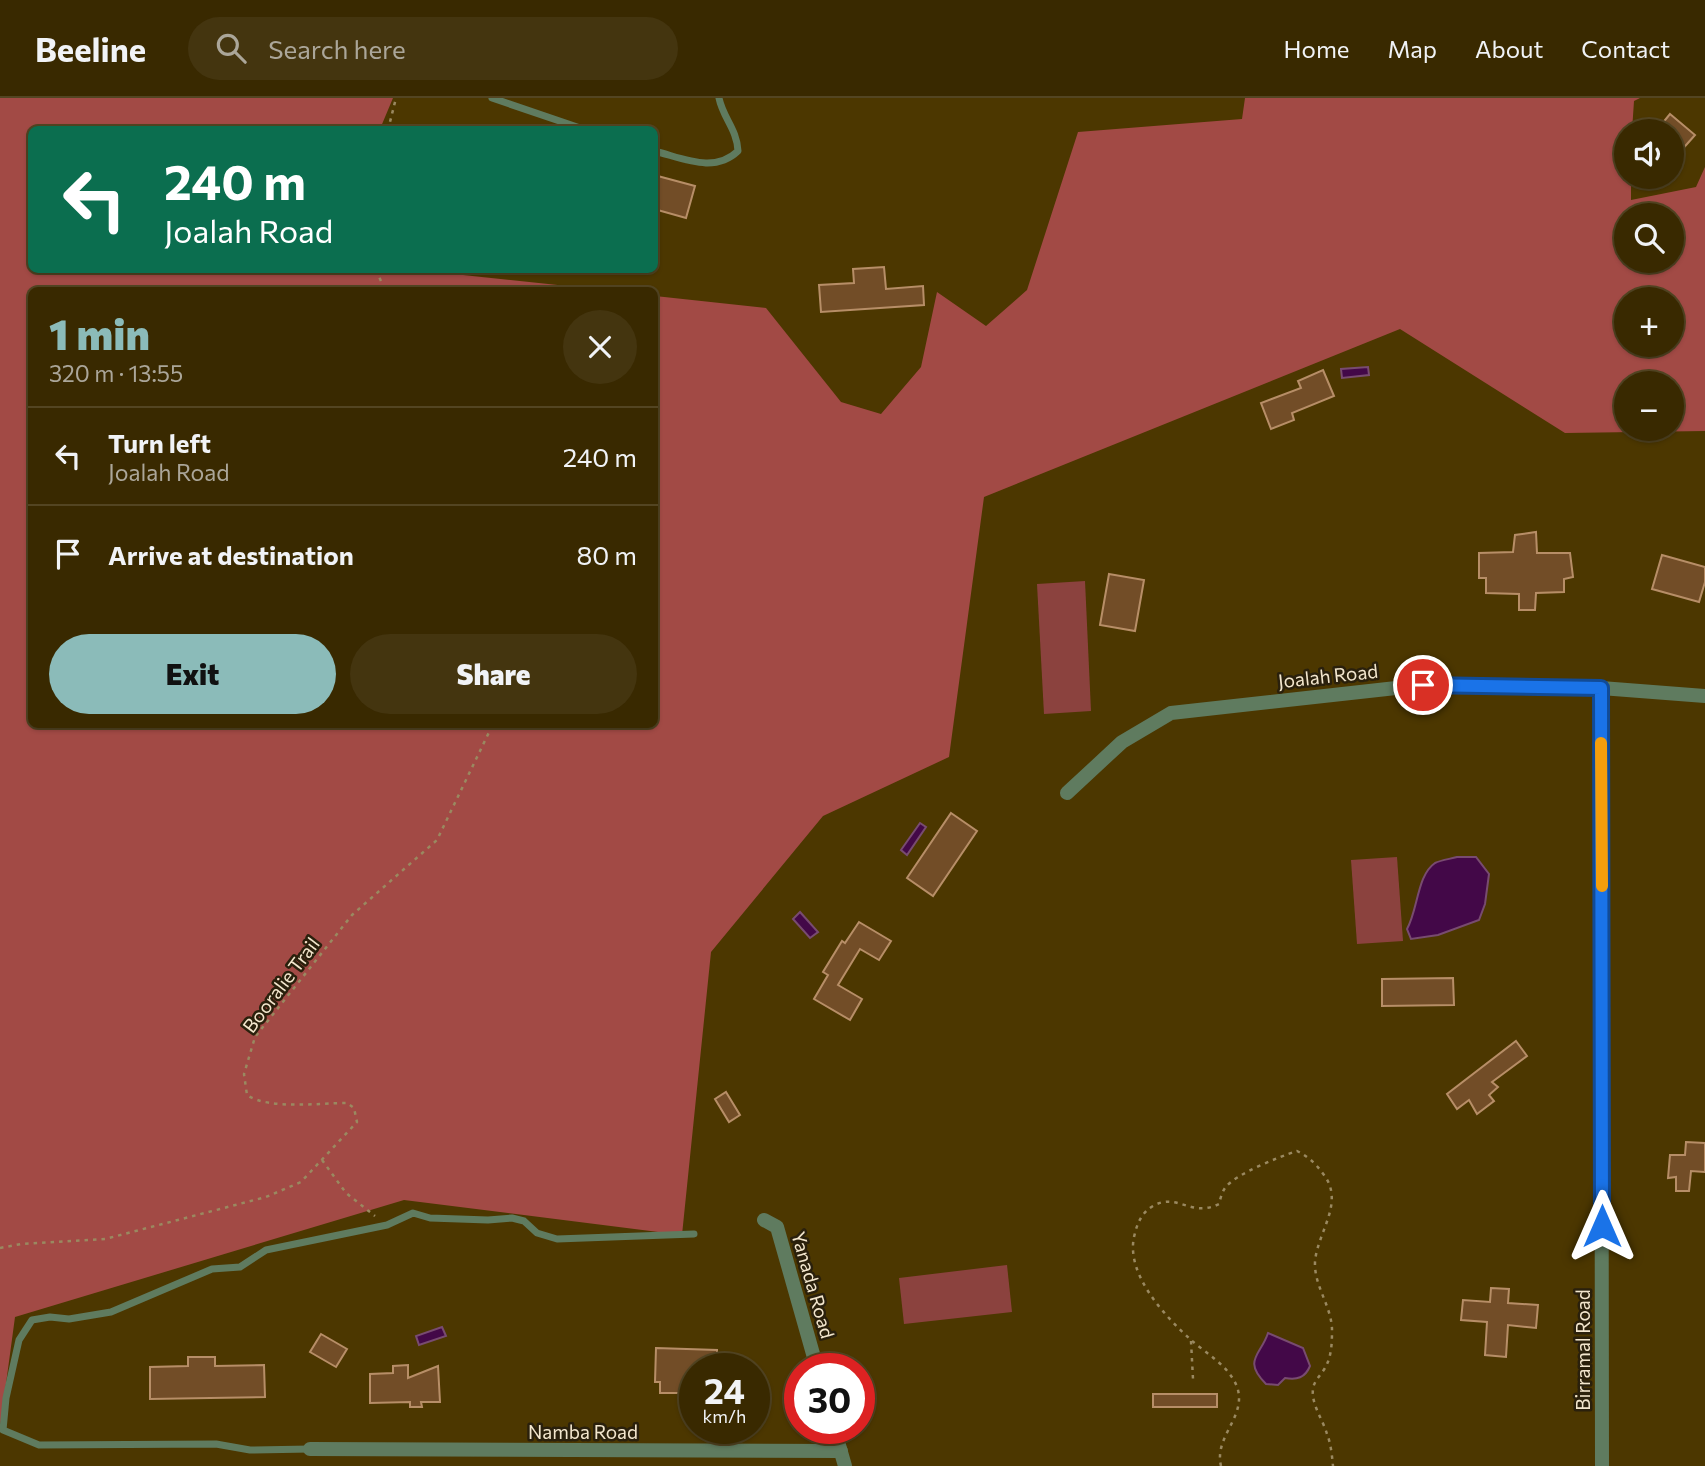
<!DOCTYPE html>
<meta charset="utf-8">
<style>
:root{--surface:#392900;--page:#44350f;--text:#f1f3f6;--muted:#aba699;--line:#534522;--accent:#8bbbb9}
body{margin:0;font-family:Commissioner,sans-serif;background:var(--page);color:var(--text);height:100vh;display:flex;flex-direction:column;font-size:26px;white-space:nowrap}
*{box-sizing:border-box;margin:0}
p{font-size:23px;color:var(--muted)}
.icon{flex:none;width:38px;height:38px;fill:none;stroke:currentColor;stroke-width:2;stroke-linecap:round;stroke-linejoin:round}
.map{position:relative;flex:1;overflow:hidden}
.drawer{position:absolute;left:28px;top:189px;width:630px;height:441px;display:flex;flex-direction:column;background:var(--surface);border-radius:10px;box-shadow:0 2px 5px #0004,0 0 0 2px var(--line)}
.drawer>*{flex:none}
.guide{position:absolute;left:28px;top:28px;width:630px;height:147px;border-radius:10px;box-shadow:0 2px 5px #0004,0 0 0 2px var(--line);background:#0b6e4f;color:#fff;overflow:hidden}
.fabs{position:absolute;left:1614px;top:21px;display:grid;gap:14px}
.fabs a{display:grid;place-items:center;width:70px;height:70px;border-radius:50%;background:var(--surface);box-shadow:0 2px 5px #0004,0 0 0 2px var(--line);font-size:35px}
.speed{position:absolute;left:679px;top:1255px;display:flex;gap:14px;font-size:35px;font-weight:700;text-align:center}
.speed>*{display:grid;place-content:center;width:91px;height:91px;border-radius:50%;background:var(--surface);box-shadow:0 2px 5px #0004,0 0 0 2px var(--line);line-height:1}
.speed small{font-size:18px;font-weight:400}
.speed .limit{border:10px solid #d22;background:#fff;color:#111}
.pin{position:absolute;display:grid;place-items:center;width:60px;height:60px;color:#fff;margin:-30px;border:4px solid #fff;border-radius:50%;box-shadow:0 2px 7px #0007}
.me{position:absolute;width:77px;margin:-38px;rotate:0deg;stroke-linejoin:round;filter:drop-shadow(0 0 5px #0008)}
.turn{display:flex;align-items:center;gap:24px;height:147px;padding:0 21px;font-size:32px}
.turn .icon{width:91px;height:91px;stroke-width:2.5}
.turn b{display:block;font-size:49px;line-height:60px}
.round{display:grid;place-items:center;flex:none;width:74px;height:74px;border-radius:37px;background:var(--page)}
.overview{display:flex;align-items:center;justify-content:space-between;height:119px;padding:0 21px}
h1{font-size:42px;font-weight:800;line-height:52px;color:var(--accent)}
.action{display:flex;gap:14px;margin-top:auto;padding:14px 21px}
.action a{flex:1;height:80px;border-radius:42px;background:var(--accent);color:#111;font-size:28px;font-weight:800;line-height:80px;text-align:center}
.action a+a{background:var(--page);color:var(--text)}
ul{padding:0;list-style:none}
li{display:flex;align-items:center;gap:21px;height:98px;padding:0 21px;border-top:2px solid var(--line)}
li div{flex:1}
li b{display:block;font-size:26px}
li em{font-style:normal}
header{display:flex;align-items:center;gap:42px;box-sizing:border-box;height:98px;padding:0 35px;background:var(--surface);border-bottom:2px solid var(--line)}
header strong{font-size:33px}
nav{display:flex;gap:38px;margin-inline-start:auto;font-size:24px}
.search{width:490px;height:63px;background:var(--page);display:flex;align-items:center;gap:18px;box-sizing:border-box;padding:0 24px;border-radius:38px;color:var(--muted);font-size:26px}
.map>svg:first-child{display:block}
.green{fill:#8b423e}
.forest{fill:#a24a45;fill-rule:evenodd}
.water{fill:#430848;stroke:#784b70;stroke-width:2}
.building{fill:#724d27;stroke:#b78e67;stroke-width:2}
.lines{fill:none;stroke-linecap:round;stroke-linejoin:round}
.path{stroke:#9a8960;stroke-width:2.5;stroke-dasharray:3.5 5;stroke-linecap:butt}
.service{stroke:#5f7b5f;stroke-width:7}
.minor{stroke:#5f7b5f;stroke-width:14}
.route-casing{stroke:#114b97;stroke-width:18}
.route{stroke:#1a73e8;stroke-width:12}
.slow{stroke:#f59e0b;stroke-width:12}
.labels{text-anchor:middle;stroke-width:5;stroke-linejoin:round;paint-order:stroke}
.street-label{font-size:19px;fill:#f3e6cd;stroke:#2a200c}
</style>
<header>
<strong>Beeline</strong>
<div class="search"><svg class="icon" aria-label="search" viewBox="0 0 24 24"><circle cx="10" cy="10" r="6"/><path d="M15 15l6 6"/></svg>Search here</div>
<nav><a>Home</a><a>Map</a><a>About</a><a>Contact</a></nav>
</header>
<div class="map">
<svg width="1705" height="1368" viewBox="0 0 1705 1368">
<rect width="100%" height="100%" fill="#4c3700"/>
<!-- green -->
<g class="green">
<path d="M1085 483 1091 613 1044 616 1037 486Z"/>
<path d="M1397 759 1403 843 1357 846 1351 762Z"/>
<path d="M1007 1167 1012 1214 904 1226 899 1180Z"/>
</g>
<!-- forest -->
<path class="forest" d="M0 0H393L380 31 32 32V172H416L605 192H32V626H654L655 198 766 210 841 304 881 316 921 269 937 194 986 228 1027 192 1078 34 1242 21 1245 0H1640L1634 3 1632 33H1626V79H1631V102L1696 89 1705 69V333L1565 335 1400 231 984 399 949 659 823 718 711 854 682 1137 404 1102 15 1219 0 1330ZM1626 117H1671V163H1626ZM1626 201H1671V247H1626ZM1626 285H1671V331H1626Z"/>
<!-- water -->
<g class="water">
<path d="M1368 269 1369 277 1342 280 1341 271Z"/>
<path d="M920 725 926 729 907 757 901 752Z"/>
<path d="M1457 759H1476L1489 776 1485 806 1479 822 1438 837 1411 841 1407 831C1418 812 1417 777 1435 765 1441 762 1450 761 1457 759Z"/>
<path d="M800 814 818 834 810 840 793 821Z"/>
<path d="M442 1229 446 1238 419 1247 416 1238Z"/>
<path d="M1268 1235 1303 1250 1310 1268C1305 1280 1297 1282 1285 1280L1278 1287 1266 1286C1242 1262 1261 1257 1268 1235Z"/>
</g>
<!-- building -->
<g class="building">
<path d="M1670 16 1695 37 1671 64V33H1656Z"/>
<path d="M654 77 695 88 686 120 654 111Z"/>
<path d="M884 169 886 191 923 188 924 207 821 214 819 187 854 185 853 171Z"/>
<path d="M1323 272 1334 298 1292 315 1294 322 1271 331 1261 305 1301 290 1298 283Z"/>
<path d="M1536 434 1537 455H1570L1573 479 1564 481V494L1536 495 1535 512H1519V496L1486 495V480H1479V455L1513 454 1515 437Z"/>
<path d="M1662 457 1705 469V484L1699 504 1652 491Z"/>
<path d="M1109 476 1144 482 1135 533 1100 527Z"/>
<path d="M951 715 977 733 933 798 907 780Z"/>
<path d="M859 824 891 843 879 862 860 851 838 887 862 901 850 922 814 901 828 877 823 874 842 843 845 845Z"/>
<path d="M1453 880 1454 907 1382 908V881Z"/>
<path d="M1516 943 1527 958 1492 984 1498 989 1489 997 1494 1003 1477 1016 1469 1002 1457 1011 1447 996Z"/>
<path d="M726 994 740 1017 729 1024 715 1001Z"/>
<path d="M1686 1044 1705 1045V1074L1691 1073 1689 1093H1676V1079L1668 1080 1670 1057H1685Z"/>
<path d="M1491 1190 1509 1191 1508 1205 1538 1207 1536 1230 1508 1227 1506 1259 1485 1257 1487 1224 1461 1222 1463 1202 1490 1204Z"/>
<path d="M321 1236 347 1251 336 1269 310 1254Z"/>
<path d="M656 1250 717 1252V1270H695V1295H660V1284H655Z"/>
<path d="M188 1259H215V1268L264 1267 265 1299 150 1301V1269L188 1268Z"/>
<path d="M408 1267V1280L438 1268 440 1304H421L422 1309H410V1304L370 1305V1276L393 1275V1268Z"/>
<rect x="1153" y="1296" width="64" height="13"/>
</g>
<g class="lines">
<!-- path -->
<g class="path">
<path d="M388 32 396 0"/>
<path d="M376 172 385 192"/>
<path d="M322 1062 346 1095 375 1118"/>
<path d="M0 1150 21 1146 105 1141 266 1099 301 1084 357 1024 354 1010 347 1005C319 1005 269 1012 247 997L244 976 255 939 352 817 437 742 493 626"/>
<path d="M1191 1243 1193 1281"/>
<path d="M1221 1368C1214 1339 1245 1320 1238 1292 1232 1270 1207 1256 1191 1242 1165 1218 1126 1177 1134 1139 1137 1126 1141 1115 1153 1108 1177 1094 1191 1120 1219 1106 1220 1102 1222 1094 1225 1090 1235 1076 1279 1059 1297 1053 1309 1059 1316 1066 1324 1077 1345 1105 1317 1135 1315 1164 1314 1188 1331 1207 1332 1231 1332 1242 1332 1257 1326 1268 1323 1275 1314 1282 1313 1291 1311 1306 1323 1322 1327 1336 1331 1346 1332 1358 1333 1368"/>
</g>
<!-- service -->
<g class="service">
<path d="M492 0 586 32"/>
<path d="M654 53C683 60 714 76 738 53 737 31 723 20 719 0"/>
<path d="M310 1351 250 1352 216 1346 39 1347 3 1332 6 1300 19 1242 32 1222 50 1219 69 1221 111 1214 212 1171 240 1169 266 1152 387 1127 413 1115 430 1120 488 1122 512 1120 524 1123 537 1135 557 1141 694 1136"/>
</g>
<!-- minor -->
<g class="minor">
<path d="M1601 590 1602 1368"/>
<path d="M1067 695 1122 644 1171 615 1423 587 1601 590 1705 598"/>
<path d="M764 1122 777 1129 817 1270"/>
<path d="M834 1330 845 1368"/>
<path d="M310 1351 841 1353"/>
</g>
</g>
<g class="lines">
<!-- route casing -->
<g class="route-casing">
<path id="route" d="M1423 587 1601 590 1602 1128"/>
</g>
<!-- route -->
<use href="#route" class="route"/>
<!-- slow -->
<path class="slow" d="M1601 645 1602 788"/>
</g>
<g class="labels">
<!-- street labels -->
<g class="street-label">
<text transform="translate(1328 578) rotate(-6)" y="7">Joalah Road</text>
<text transform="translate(281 887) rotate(-53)" y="7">Booralie Trail</text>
<text transform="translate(813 1187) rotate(74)" y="7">Yanada Road</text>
<text transform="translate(1583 1252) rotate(-90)" y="7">Birramal Road</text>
<text x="583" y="1341">Namba Road</text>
</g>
</g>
</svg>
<div class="fabs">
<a><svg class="icon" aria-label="sound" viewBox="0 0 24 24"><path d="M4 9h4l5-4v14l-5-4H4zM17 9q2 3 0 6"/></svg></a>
<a><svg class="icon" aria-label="search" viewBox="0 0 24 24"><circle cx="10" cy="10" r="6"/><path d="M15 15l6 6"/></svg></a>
<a>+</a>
<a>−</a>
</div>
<div class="speed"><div>24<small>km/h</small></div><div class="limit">30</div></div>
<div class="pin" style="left:1423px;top:587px;background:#d93025"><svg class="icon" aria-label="arrive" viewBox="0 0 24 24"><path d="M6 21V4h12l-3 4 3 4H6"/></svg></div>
<svg class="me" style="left:1602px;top:1128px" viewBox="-20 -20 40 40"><path d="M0-17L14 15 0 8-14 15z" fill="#1a73e8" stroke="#fff" stroke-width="4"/></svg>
<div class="guide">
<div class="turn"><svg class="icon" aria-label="left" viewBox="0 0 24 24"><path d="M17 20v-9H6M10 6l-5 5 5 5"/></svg><div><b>240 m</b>Joalah Road</div></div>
</div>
<section class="drawer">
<div class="overview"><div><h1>1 min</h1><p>320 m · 13:55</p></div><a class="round"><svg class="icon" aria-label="close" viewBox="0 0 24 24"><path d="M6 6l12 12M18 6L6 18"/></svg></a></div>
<ul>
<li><svg class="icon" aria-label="left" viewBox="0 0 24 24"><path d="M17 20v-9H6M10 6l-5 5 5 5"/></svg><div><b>Turn left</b><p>Joalah Road</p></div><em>240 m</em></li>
<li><svg class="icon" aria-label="arrive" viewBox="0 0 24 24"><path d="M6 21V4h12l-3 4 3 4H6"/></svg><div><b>Arrive at destination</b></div><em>80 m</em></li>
</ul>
<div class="action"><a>Exit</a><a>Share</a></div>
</section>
</div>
